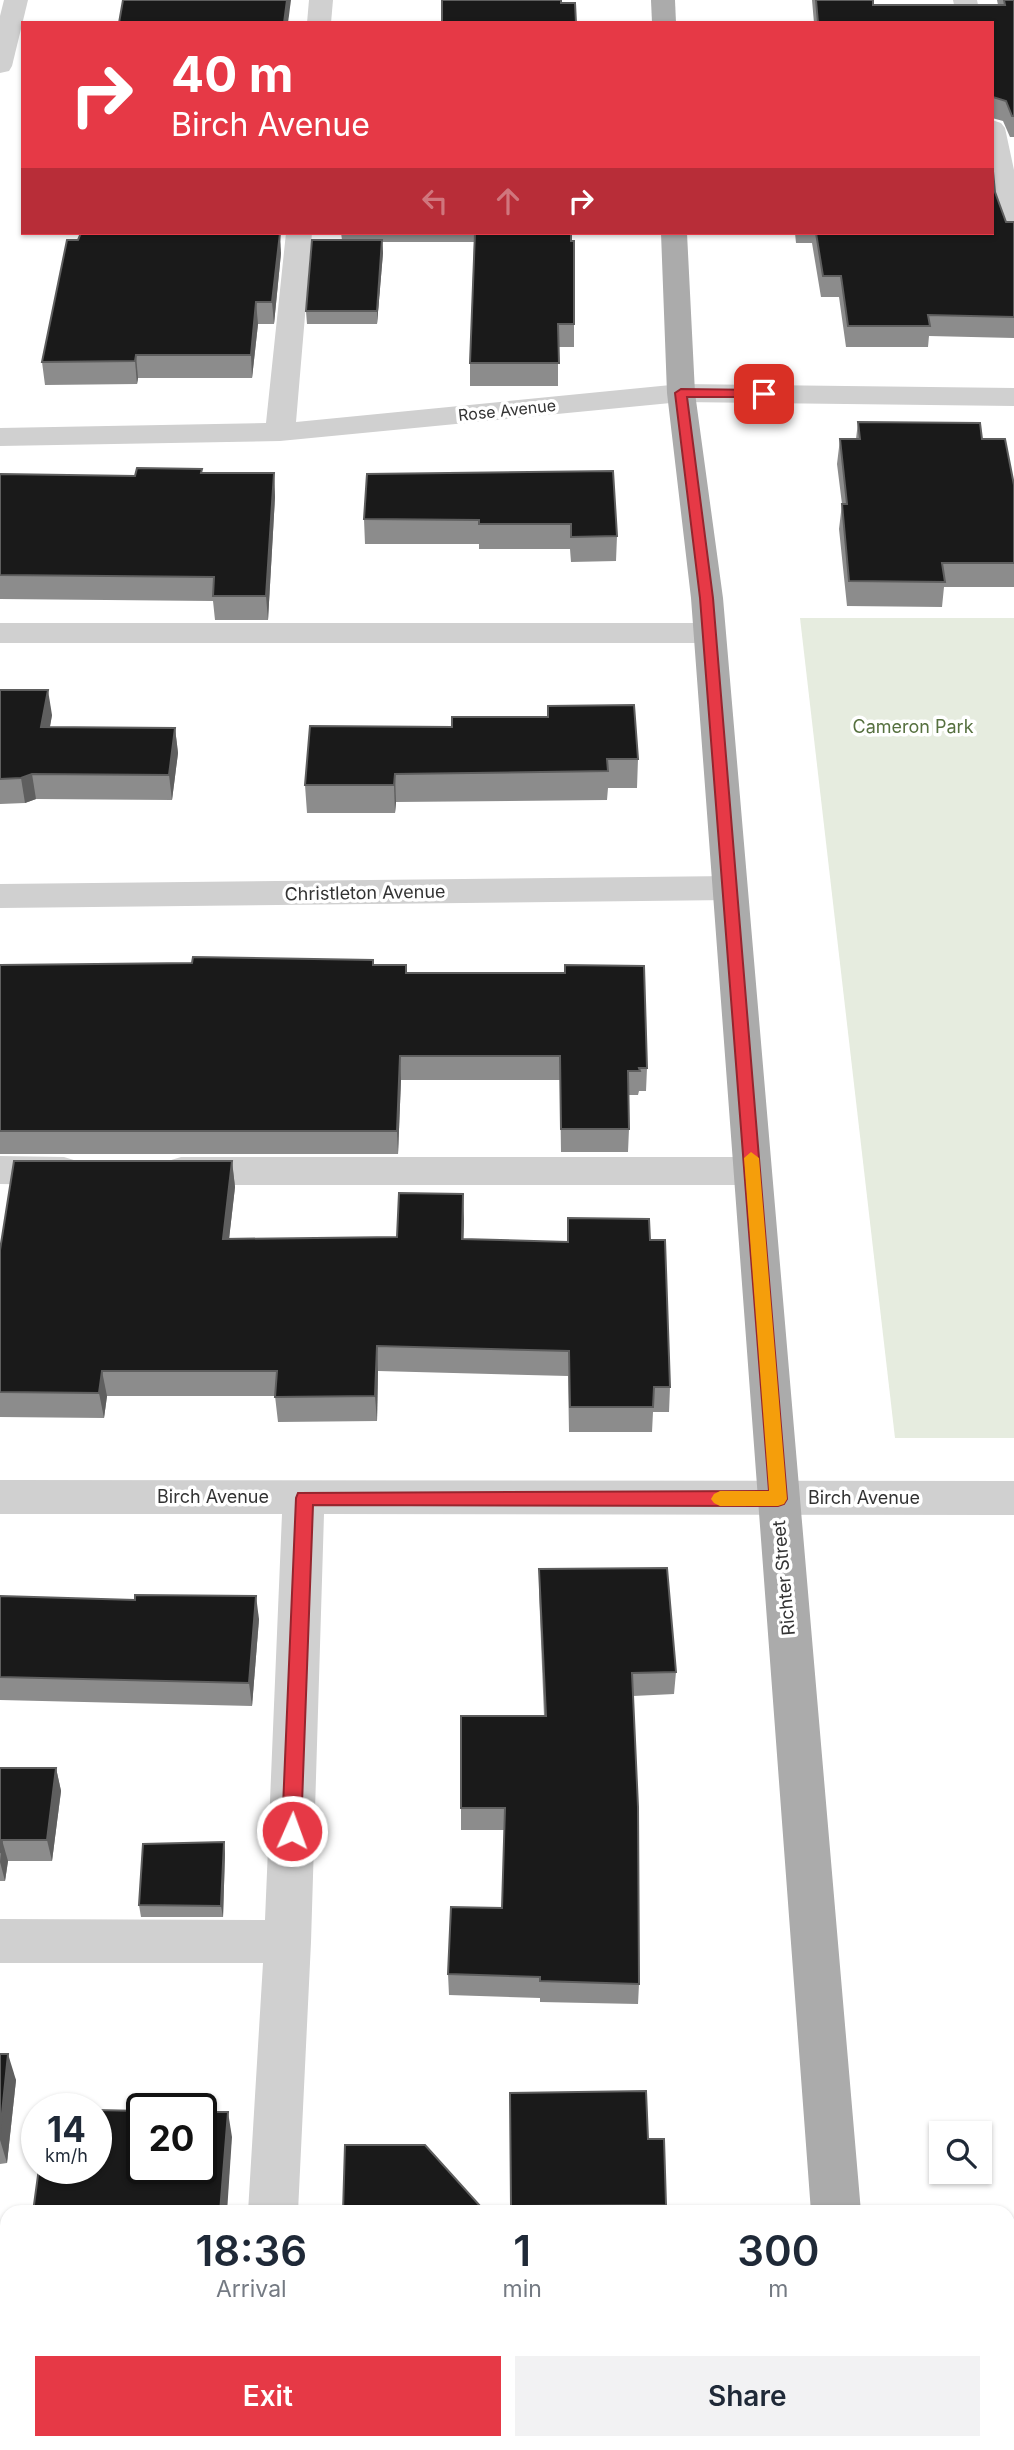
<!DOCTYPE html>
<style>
:root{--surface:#fff;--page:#f2f2f3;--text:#1f2937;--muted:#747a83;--accent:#e63946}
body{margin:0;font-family:Inter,sans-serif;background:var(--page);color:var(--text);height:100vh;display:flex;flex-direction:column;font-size:26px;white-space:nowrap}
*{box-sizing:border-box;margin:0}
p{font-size:23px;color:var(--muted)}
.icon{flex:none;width:38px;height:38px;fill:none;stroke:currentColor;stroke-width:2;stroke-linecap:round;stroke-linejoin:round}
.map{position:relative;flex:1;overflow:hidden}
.drawer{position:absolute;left:0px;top:2205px;width:1015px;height:245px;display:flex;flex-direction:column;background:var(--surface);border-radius:21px 21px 0 0;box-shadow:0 2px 5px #0004}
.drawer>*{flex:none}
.banner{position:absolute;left:21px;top:21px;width:973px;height:214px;border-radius:0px;box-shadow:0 2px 5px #0004;background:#e63946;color:#fff;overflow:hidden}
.controls{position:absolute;left:929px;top:2121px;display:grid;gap:14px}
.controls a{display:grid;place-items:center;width:63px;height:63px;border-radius:0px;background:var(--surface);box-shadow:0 2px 5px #0004;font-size:35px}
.speed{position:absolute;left:21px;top:2093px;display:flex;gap:14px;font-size:35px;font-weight:700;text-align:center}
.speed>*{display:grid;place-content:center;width:91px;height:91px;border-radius:50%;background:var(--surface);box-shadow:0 2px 5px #0004;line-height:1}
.speed small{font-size:18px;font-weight:400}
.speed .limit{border:4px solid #111;border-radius:10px;background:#fff;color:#111}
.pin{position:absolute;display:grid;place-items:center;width:60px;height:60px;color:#fff;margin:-30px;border-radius:14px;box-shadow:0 4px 10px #0006}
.me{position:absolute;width:77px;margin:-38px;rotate:2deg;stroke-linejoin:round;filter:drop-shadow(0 0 5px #0008)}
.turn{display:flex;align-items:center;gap:24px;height:147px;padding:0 35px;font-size:32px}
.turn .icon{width:91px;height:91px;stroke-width:2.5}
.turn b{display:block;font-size:49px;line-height:60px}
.lanes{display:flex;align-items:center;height:66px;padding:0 35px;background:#0003;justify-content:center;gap:35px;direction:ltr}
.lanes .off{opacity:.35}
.eta{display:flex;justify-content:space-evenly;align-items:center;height:119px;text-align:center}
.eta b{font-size:42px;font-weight:600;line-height:49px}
.primary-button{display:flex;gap:14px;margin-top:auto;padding:14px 35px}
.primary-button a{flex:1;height:80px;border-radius:0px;background:var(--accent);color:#fff;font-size:28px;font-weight:600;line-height:80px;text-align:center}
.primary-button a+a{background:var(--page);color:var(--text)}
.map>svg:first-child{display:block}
.green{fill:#e6ecdf}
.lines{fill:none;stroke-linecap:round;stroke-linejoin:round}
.minor{fill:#d0d0d0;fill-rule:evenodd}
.major{fill:#ababab;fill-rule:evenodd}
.wall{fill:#8c8c8c}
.shaded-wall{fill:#5f5f5f}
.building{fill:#1a1a1a;stroke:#5f5f5f;stroke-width:2}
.route{fill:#e63946;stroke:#96252e;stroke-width:2}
.slow{fill:#f59e0b}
.labels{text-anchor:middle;stroke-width:7;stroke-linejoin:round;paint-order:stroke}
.far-street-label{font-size:16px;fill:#333;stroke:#fff}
.park-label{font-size:18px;fill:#56703f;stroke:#fff}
.street-label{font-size:18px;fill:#333;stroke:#fff}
</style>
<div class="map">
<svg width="1014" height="2450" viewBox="0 0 1014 2450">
<rect width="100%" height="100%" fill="#fff"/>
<!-- green -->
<path class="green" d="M800 618H1014V1438H895Z"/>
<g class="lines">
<!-- minor -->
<g class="minor">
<path d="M4 0H28L12 66 9 71 0 73V16Z"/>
<path d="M309 0H333L331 23H307Z"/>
<path d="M953 0H977L982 23H958Z"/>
<path d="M992 120 1001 123 1005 128 1014 170V240L1005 238C986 211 992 152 992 120Z"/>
<path d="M286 233H312L296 422 681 384 1014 388V406L681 402 280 441 0 446V428L266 423Z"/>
<path d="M0 623H709L720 626 725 633 720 640 709 643H0Z"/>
<path d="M730 876 742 880 747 888 742 896 730 900 0 908V884Z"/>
<path d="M0 1156 64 1157 77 1161 83 1171 77 1181 64 1185 0 1184Z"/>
<path d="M181 1157H752L765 1161 771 1171 765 1181 752 1185H181L168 1181 162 1171 168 1161Z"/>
<path d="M0 1480 1014 1481V1515L324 1514 311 1942 298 2212H248L263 1963H0V1919L265 1920 282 1514H0Z"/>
<rect x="234" y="2443" width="52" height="7"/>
</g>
<!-- major -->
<g class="major">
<path d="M651 0H675L676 23H652Z"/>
<path d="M661 233H687L695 393 723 598 861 2212H811L691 598 667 393Z"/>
<rect x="829" y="2443" width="52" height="7"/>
</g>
</g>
<!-- wall -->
<g class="wall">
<path d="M812 0H873V5H998L997 0H1014V137H1010L1003 121 992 118V23H814Z"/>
<path d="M995 192 1006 222H1014V338L929 336 928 347H846L839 297H821L812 243H796L795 233H992Z"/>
<path d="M341 233H571L574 324V347H558V386H470V363L474 242H382L383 253 377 324H307L306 311 342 240Z"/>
<path d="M281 253 274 324H258L252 378H138L137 384 45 385 42 362Z"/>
<path d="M858 422 982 439 1014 485V587H944L942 607 847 606 839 529 842 504 837 464 840 439H856Z"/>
<path d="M202 473H274L275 497 268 620H215L213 601 0 599V474L135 476Z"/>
<path d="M367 474 617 536 616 561 571 562 570 549H479V544H365L364 519Z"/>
<path d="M0 690 52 715 50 727 175 728 178 753 172 800 36 799 25 803 0 804Z"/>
<path d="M310 726 638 759 637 788H608L607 800 396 802 395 813H307L305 785Z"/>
<path d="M0 965H374L406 973 647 1068 646 1091H639L638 1095H628L629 1129 628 1152H561L560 1080H401L398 1154H0Z"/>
<path d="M232 1161 235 1187 229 1239 397 1237 464 1220 463 1239 567 1242 568 1218 650 1240 670 1387 669 1412H653L652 1432H569L568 1376 378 1371 377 1421 278 1422 275 1396H107L104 1418 0 1417V1250Z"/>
<path d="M539 1569 676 1672 674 1694 633 1696 639 1984 638 2004 540 2002V1998L449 1995 448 1974 502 1908 504 1830H461V1808L544 1716 539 1592Z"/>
<path d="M0 1596 259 1619 252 1706 0 1700Z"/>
<path d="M0 1768H56L61 1791 52 1861H8L5 1881H0Z"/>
<path d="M224 1842 225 1854 223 1917H141L139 1905Z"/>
<path d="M0 2054 16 2080 7 2163 0 2164Z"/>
<path d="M510 2093 648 2139 666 2205V2212H510Z"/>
<path d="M425 2145 481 2207V2212H343Z"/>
<path d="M0 2233H7V2378L0 2377Z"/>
</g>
<!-- shaded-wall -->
<g class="shaded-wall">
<path d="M287 0H291L288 23H284Z"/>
<path d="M280 233 281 253 274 324 272 302Z"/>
<path d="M382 240 383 253 377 324V311Z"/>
<path d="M256 302 258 324 252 378 251 355Z"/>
<path d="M136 355 138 378 137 384 135 361Z"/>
<path d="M274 473 275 497 268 620 266 596Z"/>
<path d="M48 690 52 715 45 752 41 727Z"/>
<path d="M175 728 178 753 172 800 169 775Z"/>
<path d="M32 774 36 799 25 803 21 778Z"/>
<path d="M395 774 396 802 395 813 394 785Z"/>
<path d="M400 1056 401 1080 398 1154 397 1131Z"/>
<path d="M232 1161 235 1187 226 1265 223 1239Z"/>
<path d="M463 1194 464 1220 463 1265 462 1239Z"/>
<path d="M377 1346 378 1371 377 1421 375 1396Z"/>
<path d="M102 1371 107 1396 104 1418 99 1393Z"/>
<path d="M256 1596 259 1619 252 1706 249 1683Z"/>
<path d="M56 1768 61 1791 52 1861 47 1840Z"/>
<path d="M2 1840 8 1861 5 1881 0 1862Z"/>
<path d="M224 1842 225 1854 223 1917 221 1906Z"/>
<path d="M8 2054 16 2080 7 2163 0 2140V2133Z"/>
<path d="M228 2112 232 2137 227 2212H220Z"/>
</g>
<!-- building -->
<g class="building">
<path d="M123 0H287L284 23H119Z"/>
<path d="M442 0H561V3H575L576 23H442Z"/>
<path d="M816 0H873V5H1005L1004 0H1014V116H1012L1006 101 993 97 992 111V23H818Z"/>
<path d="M992 161 995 192 1006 222H1014V317L928 315 930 326H848L841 276H823L816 233H992Z"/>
<path d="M81 233H280L272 302H256L251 355H136L135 361 42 362 67 240H78Z"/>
<path d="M475 233H571V241H574V324H558L559 363H470Z"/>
<path d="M312 240H382L377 311H306Z"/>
<path d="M858 422 980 423 982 439H1005L1014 485V563H942L945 582 849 581 842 504H847L840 439H860Z"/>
<path d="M137 468 202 469 201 473H274L266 596H213L214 577 0 575V474L135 476Z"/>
<path d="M613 471 617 536 571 537V524H479V520L364 519 367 474Z"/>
<path d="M0 690H48L41 727 175 728 169 775 32 774 21 778 0 779Z"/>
<path d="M634 705 638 759H607L608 771 395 774 394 785H305L310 726 452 727V717H548V706Z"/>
<path d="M193 957 373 960V965H406V973H565V965L644 966 647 1068H639L640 1071H628L629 1129H561L560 1056H400L397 1131H0V965L192 963Z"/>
<path d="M14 1161H232L223 1239 397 1237 399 1193 463 1194 462 1239 568 1242V1218L649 1219 650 1240H665L670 1387H654L653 1407H570L569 1351 377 1346 375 1396 275 1397 277 1371H102L99 1393 0 1392V1250Z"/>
<path d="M667 1568 676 1672 632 1673 638 1807 639 1984 540 1981V1977L448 1974 451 1907 502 1908 505 1808H461V1716H546L539 1569Z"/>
<path d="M135 1595 256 1596 249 1683 0 1677V1596L135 1600Z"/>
<path d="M0 1768H56L47 1840H2L0 1853Z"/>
<path d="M224 1842 221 1906 139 1905 143 1844Z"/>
<path d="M0 2054H8L0 2133Z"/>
<path d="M646 2091 648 2139H664L666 2205 511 2206 510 2093Z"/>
<path d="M96 2110 142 2111V2168H201V2112H228L220 2212H33L39 2168H96Z"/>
<path d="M345 2145H425L481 2207H440V2212H343Z"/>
<path d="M0 2233H7V2358L0 2356Z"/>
</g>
<!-- route -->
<path class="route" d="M681 389 764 390 770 394 764 397H687L713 598 787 1499 784 1504 778 1506 313 1505 301 1831 299 1837 292 1839 285 1837 282 1831 296 1498 298 1493 769 1491 700 598 675 393Z"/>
<!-- slow -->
<path class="slow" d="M751 1152 759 1158 787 1499 784 1504 778 1506H720L714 1503 711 1499 714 1494 720 1491H769L744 1158Z"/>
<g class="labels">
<!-- far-street labels -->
<g class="far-street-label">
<text transform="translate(507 410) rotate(-6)" y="6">Rose Avenue</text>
</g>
<!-- park labels -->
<g class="park-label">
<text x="913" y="733">Cameron Park</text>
</g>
<!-- street labels -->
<g class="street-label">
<text transform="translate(365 893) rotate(-1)" y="6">Christleton Avenue</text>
<text x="213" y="1503">Birch Avenue</text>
<text x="864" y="1504">Birch Avenue</text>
<text transform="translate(784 1578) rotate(-95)" y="6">Richter Street</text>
</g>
</g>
</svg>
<div class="controls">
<a><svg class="icon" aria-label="search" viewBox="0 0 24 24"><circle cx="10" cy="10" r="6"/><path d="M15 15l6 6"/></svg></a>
</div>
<div class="speed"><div>14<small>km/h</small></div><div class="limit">20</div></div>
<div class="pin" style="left:764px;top:394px;background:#d93025"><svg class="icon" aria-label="arrive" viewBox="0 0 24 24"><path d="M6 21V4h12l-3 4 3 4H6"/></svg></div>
<svg class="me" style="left:292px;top:1831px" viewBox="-20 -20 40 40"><circle r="17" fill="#e63946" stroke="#fff" stroke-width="3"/><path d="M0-11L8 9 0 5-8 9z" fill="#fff"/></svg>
<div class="banner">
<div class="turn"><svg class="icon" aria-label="right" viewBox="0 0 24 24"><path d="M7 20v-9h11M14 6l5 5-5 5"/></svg><div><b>40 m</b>Birch Avenue</div></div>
<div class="lanes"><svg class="icon off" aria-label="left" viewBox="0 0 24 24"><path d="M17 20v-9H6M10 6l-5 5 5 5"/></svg><svg class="icon off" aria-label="ahead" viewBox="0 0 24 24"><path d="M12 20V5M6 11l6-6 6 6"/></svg><svg class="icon" aria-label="right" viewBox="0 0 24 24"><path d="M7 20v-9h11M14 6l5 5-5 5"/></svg></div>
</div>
<section class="drawer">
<div class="eta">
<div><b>18:36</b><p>Arrival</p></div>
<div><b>1</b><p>min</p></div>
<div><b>300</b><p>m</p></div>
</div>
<div class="primary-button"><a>Exit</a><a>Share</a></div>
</section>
</div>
